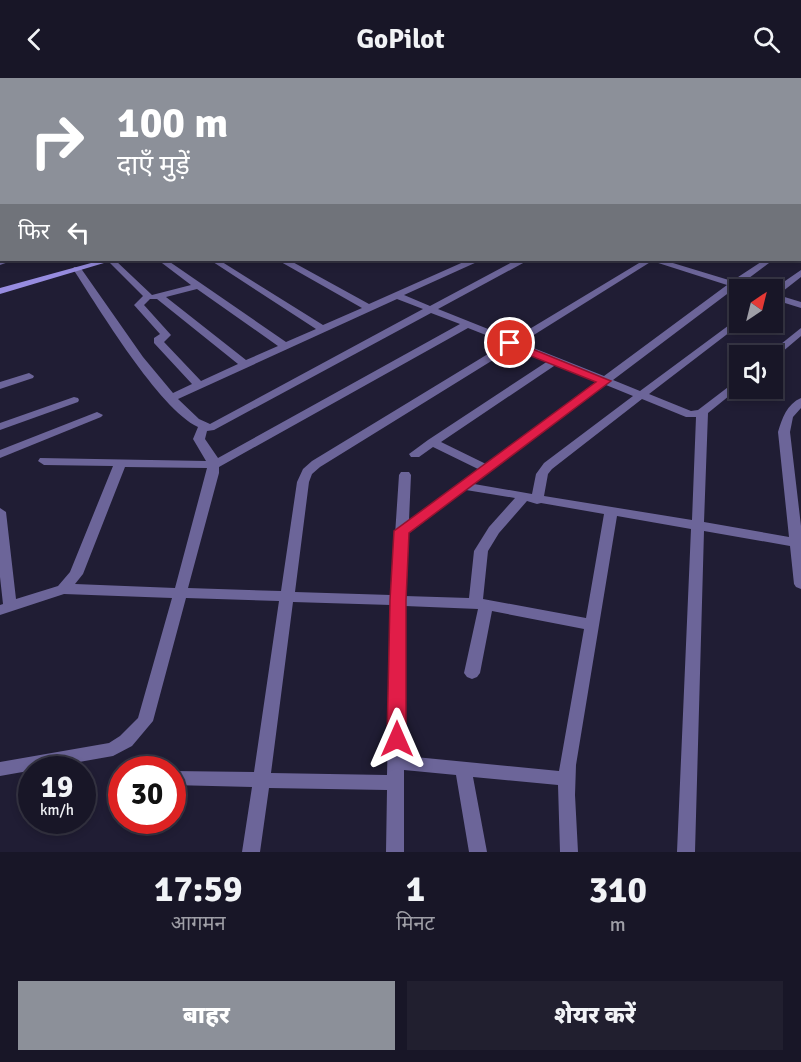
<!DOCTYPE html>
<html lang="hi">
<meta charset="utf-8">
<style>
:root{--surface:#181627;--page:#211f2f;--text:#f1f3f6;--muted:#9f9fa7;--line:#363544;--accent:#8c9099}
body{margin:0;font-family:Signika,"Noto Sans Devanagari",sans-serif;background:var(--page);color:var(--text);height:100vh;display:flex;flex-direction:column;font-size:22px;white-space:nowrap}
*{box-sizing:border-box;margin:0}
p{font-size:20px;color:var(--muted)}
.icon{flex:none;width:33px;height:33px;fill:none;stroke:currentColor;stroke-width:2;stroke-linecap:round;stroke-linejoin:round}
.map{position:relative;height:774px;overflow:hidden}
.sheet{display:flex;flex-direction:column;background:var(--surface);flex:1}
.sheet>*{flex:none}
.hud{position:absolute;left:0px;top:0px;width:801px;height:183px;box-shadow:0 3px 9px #0003,0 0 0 2px var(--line);background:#8c9099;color:#fff;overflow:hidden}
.needle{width:39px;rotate:35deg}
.tools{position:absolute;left:729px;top:201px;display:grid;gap:12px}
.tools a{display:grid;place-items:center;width:54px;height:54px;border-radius:0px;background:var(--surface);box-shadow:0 3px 9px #0003,0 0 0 2px var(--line);font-size:30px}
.speed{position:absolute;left:18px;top:678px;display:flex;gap:12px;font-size:30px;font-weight:700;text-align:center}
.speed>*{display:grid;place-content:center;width:78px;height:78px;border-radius:50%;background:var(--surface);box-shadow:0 3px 9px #0003,0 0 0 2px var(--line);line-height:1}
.speed small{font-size:15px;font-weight:400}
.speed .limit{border:9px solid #d22;background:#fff;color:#111}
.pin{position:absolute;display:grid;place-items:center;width:51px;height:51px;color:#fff;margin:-26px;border:3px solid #fff;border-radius:50%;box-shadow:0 2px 6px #0007}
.me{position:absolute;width:66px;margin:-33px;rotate:0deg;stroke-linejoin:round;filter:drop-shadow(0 0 4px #0008)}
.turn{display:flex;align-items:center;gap:21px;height:126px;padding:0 18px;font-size:27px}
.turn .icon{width:78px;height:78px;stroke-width:2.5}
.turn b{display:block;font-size:42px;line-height:51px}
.then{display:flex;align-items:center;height:57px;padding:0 18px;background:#0003;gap:12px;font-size:22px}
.eta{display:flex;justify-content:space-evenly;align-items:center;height:102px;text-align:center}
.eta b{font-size:36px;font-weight:800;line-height:42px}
.cta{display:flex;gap:12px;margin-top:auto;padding:12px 18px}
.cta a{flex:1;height:69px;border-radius:0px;background:var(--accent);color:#fff;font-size:24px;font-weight:800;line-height:69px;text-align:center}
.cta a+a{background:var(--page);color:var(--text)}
header{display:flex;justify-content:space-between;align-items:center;height:78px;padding:0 18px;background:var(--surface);font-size:27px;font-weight:800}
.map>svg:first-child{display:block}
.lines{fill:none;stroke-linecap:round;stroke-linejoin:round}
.service{stroke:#6c6599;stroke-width:3}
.minor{fill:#6c6599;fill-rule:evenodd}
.secondary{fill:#978ce0;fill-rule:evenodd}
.trunk{fill:#c8c4f2;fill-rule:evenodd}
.rail{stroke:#a3a1b2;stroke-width:2;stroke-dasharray:5 5;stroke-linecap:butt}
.route{fill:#e11d48;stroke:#92132f;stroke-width:1.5}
</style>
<header><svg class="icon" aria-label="back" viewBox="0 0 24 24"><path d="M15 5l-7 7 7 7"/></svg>GoPilot<svg class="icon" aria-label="search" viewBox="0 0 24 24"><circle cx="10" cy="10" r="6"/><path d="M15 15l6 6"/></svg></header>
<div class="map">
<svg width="801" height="774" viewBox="0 0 801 774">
<rect width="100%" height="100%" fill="#201d34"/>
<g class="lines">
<!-- service -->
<path class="service" d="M237 2 239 0"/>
<!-- minor -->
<g class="minor">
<path d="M645 0 657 2H647Z"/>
<path d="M671 0 683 2H673Z"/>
<path d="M746 0H753L744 2Z"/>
<path d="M800 19H801V24L800 23Z"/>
<path d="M0 92H2L0 97Z"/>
<rect x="0" y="142" width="2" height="7"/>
<path d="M0 164H2L0 170Z"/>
<path d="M0 181 14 182 0 187Z"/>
<path d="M107 182H115L152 217 191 207 158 182H167L286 264 316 251 210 182H219L323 247 362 230 281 184 280 182H289L369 226 468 182H478L477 184 404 217 430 228 516 182H526L525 184 438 231 513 261 644 182H663L732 203 764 182H773L741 206 756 212 735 210 613 302 640 313 740 239V244H743L649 316 691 333 698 332 740 300V309L708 335 704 444 789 459 778 354C782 340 787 326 801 320V330L793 339 790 354 801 448V511L796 509 794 506 790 468 704 453 695 774H677L691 451 617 438 576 687 575 717 578 774H560L558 707 473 699 487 774H469L456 697 404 692V774H386L387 712 269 710 260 774H242L252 709 172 707V693L254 694 279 523 186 520 153 643 132 668 113 678 0 698V684L109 665 120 658 138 640 172 520 64 516 0 537V527L3 526 0 499V430L6 434 16 521 58 508 70 494 113 388 44 387 38 383 40 380 206 383 193 361 198 349C159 331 98 229 73 191L74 189H80L143 279 173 315 192 306 154 265V260L160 256 134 227 143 218ZM652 183 727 207 604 298 521 265ZM197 211 278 268 246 282 166 219ZM150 221H157L238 286 201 303 164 264 171 257 144 227ZM397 221 423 231 210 346 199 341 178 321ZM431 235 460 246 218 380 205 361 207 353 214 352ZM468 250 506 265 312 383 303 391 297 404 281 513 188 510 219 395V389ZM514 269 548 283 428 362 409 376 411 379H419L433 369 478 391 409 442 411 397 409 394H401L399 397 391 517 295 514 309 404 312 396 320 389ZM557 286 597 303 486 386 441 364ZM606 307 633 318 544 385 536 396 532 416 474 406ZM642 321 686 339H696L692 442 544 418 548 396 552 391ZM125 389 207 390 175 510 75 506 83 496ZM466 412 515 420 489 449 474 473 469 520 405 518 408 456ZM527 423 537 426 541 425 604 436 586 540 483 521 488 473 499 455ZM293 524 391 527 387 697 271 695ZM405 528 478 531 464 595 467 599 472 601 477 599 480 595 492 533 584 551 559 693 405 678Z"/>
<path d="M801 192V199L778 217 801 224V230L772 221V212Z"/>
<path d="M801 250V258L775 280 772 281V278H766Z"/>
<path d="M29 295 34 298 33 300 0 311V304Z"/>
<path d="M74 319 78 320 79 322 78 324 0 352V345Z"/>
<path d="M97 334 103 337 101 339 0 380V372Z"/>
</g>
<!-- secondary -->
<path class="secondary" d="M102 182H114L0 216V210Z"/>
<!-- trunk -->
<g class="trunk">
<rect x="0" y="36" width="2" height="6"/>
<rect x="800" y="99" width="1" height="7"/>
</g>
<!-- rail -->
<path class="rail" d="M551 0 557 2"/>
</g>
<!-- route -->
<path class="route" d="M510 262 611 303 409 455 406 522V661L403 667 397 669 390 667 387 661 390 522 394 453 596 304 506 268V263Z"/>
</svg>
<div class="tools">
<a><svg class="needle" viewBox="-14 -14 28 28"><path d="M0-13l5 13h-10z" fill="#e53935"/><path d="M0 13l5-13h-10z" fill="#9f9fa7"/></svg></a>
<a><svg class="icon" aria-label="sound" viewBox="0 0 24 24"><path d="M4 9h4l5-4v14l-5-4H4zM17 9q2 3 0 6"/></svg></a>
</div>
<div class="speed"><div>19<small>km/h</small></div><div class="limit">30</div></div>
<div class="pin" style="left:510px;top:265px;background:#d93025"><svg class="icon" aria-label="arrive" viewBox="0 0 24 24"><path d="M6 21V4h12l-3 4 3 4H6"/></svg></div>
<svg class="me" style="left:397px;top:661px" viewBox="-20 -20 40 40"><path d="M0-17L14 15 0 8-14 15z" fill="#e11d48" stroke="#fff" stroke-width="4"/></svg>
<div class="hud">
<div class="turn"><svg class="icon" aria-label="right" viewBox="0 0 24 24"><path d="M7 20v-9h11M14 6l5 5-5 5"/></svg><div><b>100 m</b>दाएँ मुड़ें</div></div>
<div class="then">फिर<svg class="icon" aria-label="left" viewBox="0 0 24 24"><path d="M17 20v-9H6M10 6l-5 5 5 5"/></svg></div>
</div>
</div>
<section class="sheet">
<div class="eta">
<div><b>17:59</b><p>आगमन</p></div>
<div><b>1</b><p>मिनट</p></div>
<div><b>310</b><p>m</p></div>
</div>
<div class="cta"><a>बाहर</a><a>शेयर करें</a></div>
</section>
